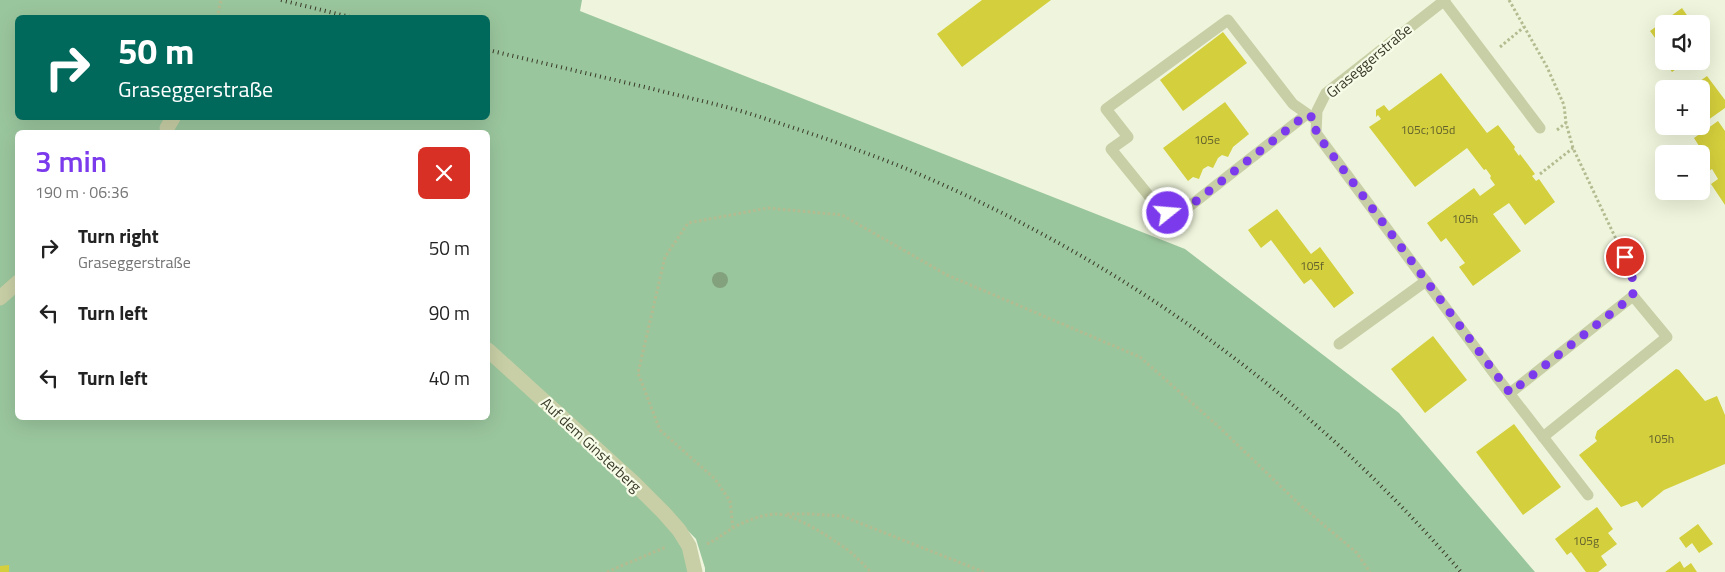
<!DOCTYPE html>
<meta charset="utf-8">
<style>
:root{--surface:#fff;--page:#f2f2f2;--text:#222;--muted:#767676;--accent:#7c3aed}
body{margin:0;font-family:"Titillium Web",sans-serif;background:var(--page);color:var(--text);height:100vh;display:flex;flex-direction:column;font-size:19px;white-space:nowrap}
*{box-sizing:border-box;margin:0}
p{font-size:16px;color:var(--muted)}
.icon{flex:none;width:28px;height:28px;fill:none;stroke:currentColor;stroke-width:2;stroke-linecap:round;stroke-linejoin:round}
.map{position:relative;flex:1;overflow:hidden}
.sheet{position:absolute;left:15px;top:130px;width:475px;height:290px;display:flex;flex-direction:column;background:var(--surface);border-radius:8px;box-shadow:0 5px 20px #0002}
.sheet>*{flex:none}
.guide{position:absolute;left:15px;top:15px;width:475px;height:105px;border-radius:8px;box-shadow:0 5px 20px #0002;background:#00695c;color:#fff;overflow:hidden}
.tools{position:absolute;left:1655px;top:15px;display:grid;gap:10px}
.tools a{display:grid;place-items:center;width:55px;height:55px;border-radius:8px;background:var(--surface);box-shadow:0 5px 20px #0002;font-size:25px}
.pin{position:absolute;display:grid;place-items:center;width:42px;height:42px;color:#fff;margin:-21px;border:2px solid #fff;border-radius:50%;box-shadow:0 1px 5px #0007}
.me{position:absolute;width:55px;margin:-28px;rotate:73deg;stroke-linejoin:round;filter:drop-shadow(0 0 4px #0008)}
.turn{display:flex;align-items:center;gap:18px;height:105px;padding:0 20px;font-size:22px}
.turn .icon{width:65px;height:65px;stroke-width:2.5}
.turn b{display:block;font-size:35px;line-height:42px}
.round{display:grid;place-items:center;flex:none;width:52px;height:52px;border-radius:8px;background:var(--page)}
.head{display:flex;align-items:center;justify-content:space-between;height:85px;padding:0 20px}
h1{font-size:30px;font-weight:600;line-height:38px;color:var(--accent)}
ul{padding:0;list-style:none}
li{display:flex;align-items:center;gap:15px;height:65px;padding:0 20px}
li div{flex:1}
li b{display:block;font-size:19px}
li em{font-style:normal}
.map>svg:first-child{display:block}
.green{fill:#9ac69d;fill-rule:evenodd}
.building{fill:#d4cf3c}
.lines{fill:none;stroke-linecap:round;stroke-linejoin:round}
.path{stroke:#b4bb90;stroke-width:3;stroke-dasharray:2.5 2.5;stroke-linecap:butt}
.lane{stroke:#c8cfa6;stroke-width:11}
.street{stroke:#c8cfa6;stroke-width:15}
.rail{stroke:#3a3a28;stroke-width:4;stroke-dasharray:1 4;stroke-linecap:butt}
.tree{fill:#82a17c}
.route{stroke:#7c3aed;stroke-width:9;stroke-dasharray:0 16.2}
.labels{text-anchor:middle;stroke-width:4.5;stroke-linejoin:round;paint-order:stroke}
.number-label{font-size:12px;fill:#605f2d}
.street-label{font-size:15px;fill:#3a3a28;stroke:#f7fce9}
</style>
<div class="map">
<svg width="1725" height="572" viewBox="0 0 1725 572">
<rect width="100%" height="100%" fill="#eff5dc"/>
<!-- green -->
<path class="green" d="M0 0H582L580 11 1185 249 1399 413 1535 572H705V568L696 539 638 479 488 343V132H18V418H488V357L665 520 686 555 689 572H0ZM18 18H488V118H18Z"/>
<!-- building -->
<g class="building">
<path d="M982 0H1051L962 67 937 34Z"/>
<path d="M1682 8 1693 24H1664V50L1650 31Z"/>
<path d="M1223 32 1247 63 1183 111 1160 80Z"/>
<path d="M1667 61H1687L1672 72 1665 62Z"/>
<path d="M1441 73 1487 133 1498 125 1515 147 1514 149 1519 156 1520 154 1535 174 1532 176 1536 181 1539 179 1555 202 1525 225 1509 203 1493 214 1521 251 1473 286 1459 267 1465 263 1446 238 1441 242 1427 223 1474 188 1480 196 1495 185 1490 178 1491 176 1486 169 1484 170 1467 148 1415 187 1369 127 1381 119 1378 115 1376 117V110L1384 105 1389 111Z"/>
<path d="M1707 76 1725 100V108L1701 125V89H1689Z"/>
<path d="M1225 102 1249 134 1233 147 1228 157 1222 155 1218 158 1213 168 1208 166 1203 169 1199 179 1193 177 1188 181 1163 148Z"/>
<path d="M1718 121 1725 131V205L1711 184 1718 179 1712 169 1701 176V154H1695L1701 149 1694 138Z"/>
<path d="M1277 209 1311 254 1320 247 1354 293 1334 308 1311 279 1304 284 1271 240 1261 248 1248 230Z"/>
<path d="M1433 336 1467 380 1425 413 1391 369Z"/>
<path d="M1676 369 1679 370 1705 401 1717 396 1725 415V464L1664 490 1642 508 1637 501 1621 507 1579 455 1597 441 1595 438 1597 431Z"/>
<path d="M1514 424 1561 487 1523 515 1476 452Z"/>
<path d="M1597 507 1613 529 1608 533 1617 544 1601 556 1607 565 1598 572H1586L1571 552 1567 555 1555 539Z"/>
<path d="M1698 524 1713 544 1699 553 1692 543 1686 548 1679 538Z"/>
<path d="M1680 561 1684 568 1691 563 1697 572H1665Z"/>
<path d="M9 565V572H0V566Z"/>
</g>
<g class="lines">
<!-- path -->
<g class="path">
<path d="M1509 0 1547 67 1564 105 1566 123 1573 148 1632 273 1633 278"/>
<path d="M217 18 221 0"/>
<path d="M1500 47 1524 27"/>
<path d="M1557 130 1566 123"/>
<path d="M1540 174 1573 148"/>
<path d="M787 514H809L842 516 984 572"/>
<path d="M733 528 730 501 715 479 660 430 638 373 665 257 688 223 768 208 842 215 947 275 1140 357 1218 426 1300 505 1356 552 1370 572"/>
<path d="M707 544C720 538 730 528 743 523 754 518 766 514 777 514 795 514 831 538 845 548 855 555 863 564 871 572"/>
<path d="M607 572 666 547"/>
</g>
<!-- lane -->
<g class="lane">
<path d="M1445 0 1326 93 1317 111 1316 133 1499 380 1588 495"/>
<path d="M1444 1 1540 128"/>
<path d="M1307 114 1181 213H1168L1158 207 1111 149 1128 137 1106 109 1228 20 1293 104 1316 120"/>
<path d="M1339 344 1426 281"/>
<path d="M1510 393 1633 296 1667 337 1543 437"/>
</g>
<!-- street -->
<g class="street">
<path d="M167 128 173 118"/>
<path d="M0 298 18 282"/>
<path d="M488 350 633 482 664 513 679 530 689 546 695 572"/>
</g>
<!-- rail -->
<g class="rail">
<path d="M281 0 354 18"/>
<path d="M488 50C543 63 598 76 653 89 688 98 723 105 757 116 807 132 858 149 907 169 1122 260 1309 395 1461 572"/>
</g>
</g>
<!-- trees -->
<circle class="tree" cx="720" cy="280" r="8"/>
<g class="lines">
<!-- route -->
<path class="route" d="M1168 213H1181L1307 114 1316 120V133L1510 393 1633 296 1632 273 1625 257"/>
</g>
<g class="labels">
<!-- number labels -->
<g class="number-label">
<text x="1428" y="134">105c;105d</text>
<text x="1207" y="144">105e</text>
<text x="1465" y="223">105h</text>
<text x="1312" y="270">105f</text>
<text x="1661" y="443">105h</text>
<text x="1586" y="545">105g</text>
</g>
<!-- street labels -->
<g class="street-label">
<text transform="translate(1369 61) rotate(-40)" y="5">Graseggerstraße</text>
<text transform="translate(591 445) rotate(43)" y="5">Auf dem Ginsterberg</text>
</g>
</g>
</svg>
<div class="tools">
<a><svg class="icon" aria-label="sound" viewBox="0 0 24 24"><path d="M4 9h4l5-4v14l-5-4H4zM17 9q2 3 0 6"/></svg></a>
<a>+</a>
<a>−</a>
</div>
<div class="pin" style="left:1625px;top:257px;background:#d93025"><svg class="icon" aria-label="arrive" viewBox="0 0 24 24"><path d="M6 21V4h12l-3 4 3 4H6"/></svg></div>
<svg class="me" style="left:1168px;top:213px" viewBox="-20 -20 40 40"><circle r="17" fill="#7c3aed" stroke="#fff" stroke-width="3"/><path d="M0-11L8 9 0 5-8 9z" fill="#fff"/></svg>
<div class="guide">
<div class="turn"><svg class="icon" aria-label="right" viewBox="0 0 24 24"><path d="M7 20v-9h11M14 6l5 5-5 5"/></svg><div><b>50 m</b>Graseggerstraße</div></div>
</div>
<section class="sheet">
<div class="head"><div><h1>3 min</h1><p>190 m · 06:36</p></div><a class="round" style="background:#d93025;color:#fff"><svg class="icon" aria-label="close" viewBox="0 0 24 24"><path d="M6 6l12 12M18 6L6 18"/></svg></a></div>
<ul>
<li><svg class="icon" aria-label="right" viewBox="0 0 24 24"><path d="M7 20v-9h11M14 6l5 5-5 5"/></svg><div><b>Turn right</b><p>Graseggerstraße</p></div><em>50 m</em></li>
<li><svg class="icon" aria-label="left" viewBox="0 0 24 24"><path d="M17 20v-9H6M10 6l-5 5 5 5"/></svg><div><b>Turn left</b></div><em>90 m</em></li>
<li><svg class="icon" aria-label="left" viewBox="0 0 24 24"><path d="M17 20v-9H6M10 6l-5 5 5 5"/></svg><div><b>Turn left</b></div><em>40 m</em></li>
</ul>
</section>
</div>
